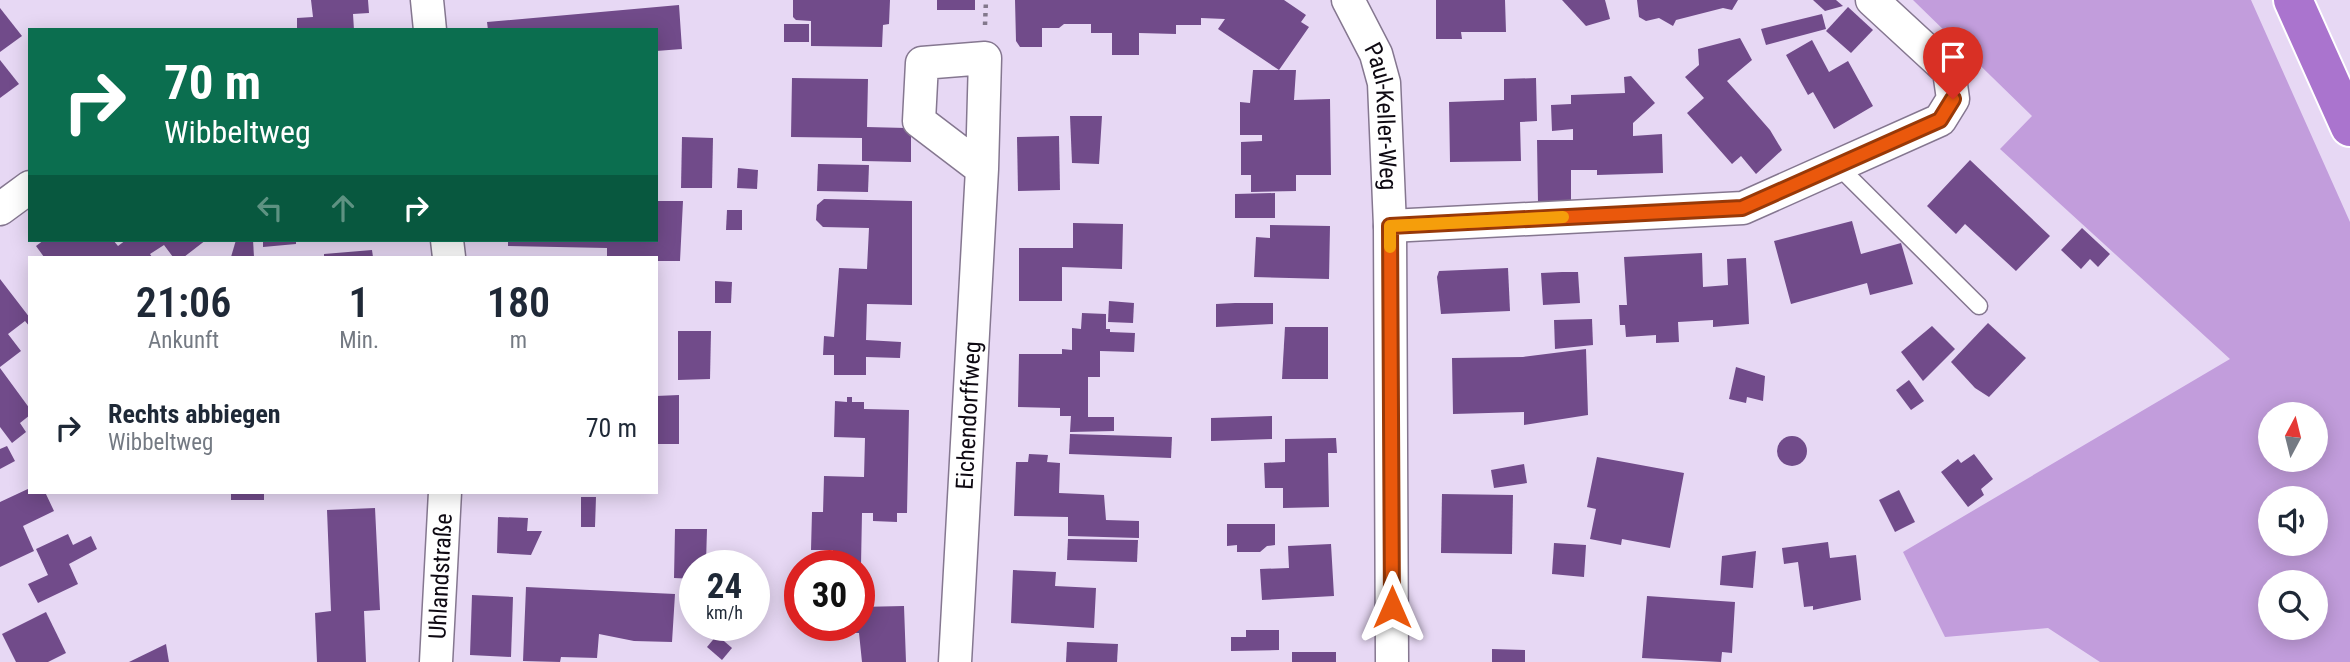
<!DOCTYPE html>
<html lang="de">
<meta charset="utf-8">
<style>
:root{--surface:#fff;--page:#f2f2f3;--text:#1f2937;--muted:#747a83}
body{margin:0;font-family:"Roboto Condensed",sans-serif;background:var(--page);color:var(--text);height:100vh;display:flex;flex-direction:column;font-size:26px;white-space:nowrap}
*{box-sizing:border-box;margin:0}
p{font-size:23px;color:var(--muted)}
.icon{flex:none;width:38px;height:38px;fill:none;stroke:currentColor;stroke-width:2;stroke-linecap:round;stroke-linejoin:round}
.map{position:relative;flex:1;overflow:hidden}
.sheet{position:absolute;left:28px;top:256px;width:630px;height:238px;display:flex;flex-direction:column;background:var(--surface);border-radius:0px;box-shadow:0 4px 18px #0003}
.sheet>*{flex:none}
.hud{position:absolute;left:28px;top:28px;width:630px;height:214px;border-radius:0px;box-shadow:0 4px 18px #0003;background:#0b6e4f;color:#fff;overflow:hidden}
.needle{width:46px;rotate:7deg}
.tools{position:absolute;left:2258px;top:402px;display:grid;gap:14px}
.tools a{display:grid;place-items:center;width:70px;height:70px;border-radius:50%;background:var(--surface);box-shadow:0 4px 18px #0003;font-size:35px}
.speed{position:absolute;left:679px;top:550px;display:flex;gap:14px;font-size:35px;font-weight:700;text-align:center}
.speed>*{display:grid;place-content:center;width:91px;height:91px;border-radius:50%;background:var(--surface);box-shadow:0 4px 18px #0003;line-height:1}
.speed small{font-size:18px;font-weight:400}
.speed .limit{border:10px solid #d22;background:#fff;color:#111}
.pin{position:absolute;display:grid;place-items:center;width:60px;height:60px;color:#fff;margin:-72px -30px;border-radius:50% 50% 50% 0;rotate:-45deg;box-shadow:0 0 7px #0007}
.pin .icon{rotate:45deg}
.me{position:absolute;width:77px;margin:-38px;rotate:0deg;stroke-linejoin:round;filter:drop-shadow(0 0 5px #0008)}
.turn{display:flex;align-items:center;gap:24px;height:147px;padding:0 21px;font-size:32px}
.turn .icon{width:91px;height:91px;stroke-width:2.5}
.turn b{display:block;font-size:49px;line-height:60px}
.lanes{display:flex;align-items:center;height:66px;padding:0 21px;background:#0003;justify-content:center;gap:35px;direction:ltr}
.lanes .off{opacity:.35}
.eta{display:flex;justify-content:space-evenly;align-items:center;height:119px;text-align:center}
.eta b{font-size:42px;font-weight:600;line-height:49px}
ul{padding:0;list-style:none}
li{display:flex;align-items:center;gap:21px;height:105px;padding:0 21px}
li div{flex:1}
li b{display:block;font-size:26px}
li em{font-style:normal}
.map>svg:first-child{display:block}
.green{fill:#c29ddc;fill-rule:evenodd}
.building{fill:#714b8a}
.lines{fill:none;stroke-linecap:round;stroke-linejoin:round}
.service-casing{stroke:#857790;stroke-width:19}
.minor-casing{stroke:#857790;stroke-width:35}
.motorway-casing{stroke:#fff;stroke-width:42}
.path{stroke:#83788c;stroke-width:4.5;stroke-dasharray:3.5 5;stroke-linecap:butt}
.service{stroke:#fff;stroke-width:16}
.minor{stroke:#fff;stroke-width:32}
.motorway{stroke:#aa74ce;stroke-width:38}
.route-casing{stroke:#983908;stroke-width:18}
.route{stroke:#ea580c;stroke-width:12}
.slow{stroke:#f59e0b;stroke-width:12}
.labels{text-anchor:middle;stroke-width:7;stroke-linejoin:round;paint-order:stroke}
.street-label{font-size:24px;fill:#0e0912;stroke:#fff}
</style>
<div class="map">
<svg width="2350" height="662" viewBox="0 0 2350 662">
<rect width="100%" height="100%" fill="#e7d8f4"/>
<!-- green -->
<path class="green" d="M1913 0H2251L2350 222V662H2100L2048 628 1945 637 1903 552 2230 359 2000 149 2032 116ZM2270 415H2315V460H2270ZM2270 499H2315V544H2270ZM2270 583H2315V628H2270Z"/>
<!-- building -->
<g class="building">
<path d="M311 0H368L369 13 353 14 354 30H297V18L313 17Z"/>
<path d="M793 0H890L889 24 883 25 882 47 811 46V21L796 20 793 17Z"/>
<rect x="937" y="0" width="38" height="10"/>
<path d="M1015 0H1284L1306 15 1301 22 1309 27 1279 70 1218 29 1225 19 1201 18V25H1176V34L1139 33V55H1112V33H1091V24H1064L1059 28H1042V47H1020L1016 41Z"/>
<path d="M1436 0H1505L1506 32H1461L1462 39H1436Z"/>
<path d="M1562 0H1605L1610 19 1586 26Z"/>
<path d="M1637 0H1738L1732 10 1723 8 1676 20 1673 26 1659 18 1646 21 1639 17Z"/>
<path d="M1813 0H1836L1843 6 1825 11Z"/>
<path d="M679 5 682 49 656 51V30H488L487 22Z"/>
<path d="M1848 7 1873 30 1851 53 1826 31Z"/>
<path d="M0 8 22 36 0 52Z"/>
<path d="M1822 14 1826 29 1766 45 1761 29Z"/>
<rect x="784" y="24" width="25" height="18"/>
<path d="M1740 38 1752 60 1727 81 1770 130 1782 150 1756 174 1741 156 1732 164 1687 113 1704 98 1685 77 1699 65 1698 49Z"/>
<path d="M1812 40 1829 72 1848 61 1873 106 1834 129 1813 92 1808 95 1786 55Z"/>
<path d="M0 60 19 84 0 98Z"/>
<path d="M1253 70H1296L1294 100 1330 99 1331 175H1296V191L1251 192V175H1241V142L1262 141V135H1240V102L1250 103Z"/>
<path d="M1631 76 1655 103 1633 123V136L1662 134 1663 173 1597 175V170H1571V201L1538 203 1537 140H1573V129L1552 131 1551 105 1571 104V95L1625 93 1624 77Z"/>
<path d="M792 78 868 79 867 127 906 128 911 133V162L862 161V138L791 137Z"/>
<path d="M1536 78 1537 121 1520 122 1521 161 1450 162 1449 102 1504 100V79Z"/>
<path d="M1070 116H1102L1099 164 1072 163Z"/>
<path d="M1059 136 1060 190 1018 191 1017 137Z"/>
<path d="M682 137 713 138 712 188H681Z"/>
<path d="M1970 160 2050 236 2016 271 1965 224 1956 234 1927 206Z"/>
<path d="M818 164 869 165 868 192 817 191Z"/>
<path d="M738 168 758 170 757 189 737 188Z"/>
<path d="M1275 193V218H1235V194Z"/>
<path d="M824 199 912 201V305L867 304 866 340 901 342 900 358 866 357V375H834V355H823L824 336 834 337 839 268 867 269 869 228 823 227 816 220 817 205Z"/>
<path d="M656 201H683L680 261H656V257H607V248L508 246V240H656Z"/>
<path d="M727 210H742V230H726Z"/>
<path d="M1852 221 1861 254 1901 243 1913 284 1870 295 1867 283 1791 304 1774 241Z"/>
<path d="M1073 223 1123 224 1122 269 1062 267V301H1019V248H1073Z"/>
<path d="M1270 225 1330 226 1329 279 1254 277 1256 237 1270 238Z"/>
<path d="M2082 228 2110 254 2098 267 2090 259 2081 269 2061 250Z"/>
<path d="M44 240H113L118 246 126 240H206L184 257H173L164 245 150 254 152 257H44L36 246Z"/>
<path d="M236 240H253L254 257H231Z"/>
<path d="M263 240H296V244L263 247Z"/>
<path d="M372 250 373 257H324V254Z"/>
<path d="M1702 253 1703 287 1728 285 1727 259 1746 258 1749 324 1713 327V320L1678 322 1679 342 1656 343V335L1626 337 1625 325H1620L1619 305H1627L1624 257Z"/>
<path d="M1508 268 1510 311 1441 314 1437 277 1439 271Z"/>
<path d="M1562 272H1578L1580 303 1543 305 1541 273Z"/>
<path d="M0 279 30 318V327L25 321 8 334 21 351 0 367Z"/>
<path d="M715 281 732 282 731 303H715Z"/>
<path d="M1109 301 1134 303 1133 323 1108 322Z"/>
<path d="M1235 303H1273V324L1216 327V304Z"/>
<path d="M1082 313 1106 314V329H1110V332L1135 333 1134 352 1100 351V377H1088V417H1114V431L1070 432 1071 416H1060V408L1018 407 1019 354H1062V349L1072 350V328L1081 329Z"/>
<path d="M1592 319 1593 345 1555 349 1554 320Z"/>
<path d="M1988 323 2026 358 1989 397 1975 388 1951 362Z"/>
<path d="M1932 326 1955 349 1923 381 1901 352Z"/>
<path d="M1285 327H1328V379H1282Z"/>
<path d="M678 331H711L710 379 678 380Z"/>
<path d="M1586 349 1588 415 1524 425V412L1453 414 1452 358 1523 357Z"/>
<path d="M1736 367 1765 376 1763 401 1747 397 1746 403 1729 399Z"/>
<path d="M0 368 30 409V415L20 423 26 432 12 443 0 427Z"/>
<path d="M1909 380 1924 401 1911 410 1896 390Z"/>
<path d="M679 395V444H656V396Z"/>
<path d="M847 397H852V402H864V409L909 410 907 513H897V522L873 521V513H862L861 565H833V550H811L812 512H823L824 476 864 477 865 438 834 437 835 401 847 402Z"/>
<path d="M1272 416V439L1211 441V418Z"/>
<path d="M1070 434 1172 437 1171 458 1069 454Z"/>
<circle cx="1792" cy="451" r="15"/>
<path d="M1336 438 1337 453H1328L1329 507 1283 508V488H1265L1264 463 1285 462V439Z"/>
<path d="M7 446 15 461 0 469V449Z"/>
<path d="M1029 454 1048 455 1047 462 1060 463 1059 493 1104 495 1106 520 1139 521V538L1068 536V517L1014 516 1016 462H1028Z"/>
<path d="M1974 454 1993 479 1981 489 1984 495 1968 507 1941 472 1958 459 1961 463Z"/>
<path d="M1597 457 1684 473 1670 548 1622 539 1621 545 1590 539 1596 509 1587 507Z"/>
<path d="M1524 464 1527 483 1494 488 1491 470Z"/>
<path d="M30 488V492H45L54 511 23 526 34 551 0 567V502Z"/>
<path d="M1899 490 1915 522 1895 532 1879 500Z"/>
<rect x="231" y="492" width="33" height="8"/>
<path d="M1442 494 1513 495 1512 554 1441 553Z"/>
<path d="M581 497H596L595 527H581Z"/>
<path d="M375 508 380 610 364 611 366 662H317L315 613 331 611 327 510Z"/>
<path d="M498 517 528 518 527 531H542L531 555 497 553Z"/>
<path d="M1227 524H1275V545L1267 546 1260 552H1237V545L1227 546Z"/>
<path d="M675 529H707L706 563 695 565V579L674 578Z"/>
<path d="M68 534 73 545 91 536 97 549 69 564 78 584 38 603 28 584 48 575 36 549Z"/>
<path d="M1068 539 1138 540 1137 562 1067 560Z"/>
<path d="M1828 542 1830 558 1856 555 1861 600 1813 610V606L1804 607 1798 562 1784 564 1782 548Z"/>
<path d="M1554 543 1586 545 1584 577 1552 574Z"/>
<path d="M1331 544 1334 596 1262 600 1260 569 1289 568 1288 546Z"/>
<path d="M1756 551 1753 588 1720 585 1722 556Z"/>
<path d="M1013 570 1056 572 1055 586 1096 588 1094 628 1011 623Z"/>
<path d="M526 587 675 594 672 642 634 641 599 634 597 658 561 657 560 662 523 661Z"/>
<path d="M472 595 513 597 511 657 470 655Z"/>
<path d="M1647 596 1735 602 1732 653 1722 652 1721 662 1642 658Z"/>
<path d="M904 606 906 662H862L859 633 826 632V625H859V607Z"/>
<path d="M46 612 66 653 48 662H16L2 634Z"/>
<path d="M1246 630H1279V650L1231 651V637H1246Z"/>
<path d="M717 635 732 648 722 660 707 647Z"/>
<path d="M1067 642 1118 644 1117 662H1066Z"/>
<path d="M166 644 169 662H129Z"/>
<path d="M1492 649 1525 650V662H1492Z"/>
<rect x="1292" y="652" width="44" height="10"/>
</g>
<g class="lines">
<!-- service casing -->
<g class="service-casing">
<path id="service" d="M1838 166 1979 306"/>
</g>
<!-- minor casing -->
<g class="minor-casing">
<g id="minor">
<path d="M427 0 430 30"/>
<path id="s1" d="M1348 0 1376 54 1384 83 1390 226 1392 662"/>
<path d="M0 209 30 187"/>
<path d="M1390 226 1743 208 1940 120 1953 99 1949 71 1872 0"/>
<path d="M447 240 449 257"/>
<path id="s2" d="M436 662 445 492"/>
<path id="s3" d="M955 662 982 169 985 58 922 63 919 121 982 169"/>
</g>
</g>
<!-- motorway casing -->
<g class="motorway-casing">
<path id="motorway" d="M2293 0 2350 127"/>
</g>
<!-- path -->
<path class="path" d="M985 25 986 0"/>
<!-- service -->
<use href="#service" class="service"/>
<!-- minor -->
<use href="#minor" class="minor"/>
<!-- motorway -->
<use href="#motorway" class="motorway"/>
</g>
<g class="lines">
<!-- route casing -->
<g class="route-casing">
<path id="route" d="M1392 607 1390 226 1742 208 1940 120 1953 99"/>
</g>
<!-- route -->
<use href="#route" class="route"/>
<!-- slow -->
<path class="slow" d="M1390 247V226L1563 217"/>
</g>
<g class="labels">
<!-- street labels -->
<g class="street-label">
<text dy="8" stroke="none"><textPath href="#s1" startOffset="124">Paul-Keller-Weg</textPath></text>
<text dy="8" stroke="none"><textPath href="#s3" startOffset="247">Eichendorffweg</textPath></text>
<text dy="8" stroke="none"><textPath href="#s2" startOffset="86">Uhlandstraße</textPath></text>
</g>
</g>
</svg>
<div class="tools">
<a><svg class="needle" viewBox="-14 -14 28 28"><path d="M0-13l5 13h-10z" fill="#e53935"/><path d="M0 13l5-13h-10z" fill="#747a83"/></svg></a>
<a><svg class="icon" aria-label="sound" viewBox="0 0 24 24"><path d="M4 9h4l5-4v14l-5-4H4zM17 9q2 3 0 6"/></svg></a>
<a><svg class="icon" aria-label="search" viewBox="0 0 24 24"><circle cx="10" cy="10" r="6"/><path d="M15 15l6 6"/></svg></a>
</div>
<div class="speed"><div>24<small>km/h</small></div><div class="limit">30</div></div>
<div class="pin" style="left:1953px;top:99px;background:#d93025"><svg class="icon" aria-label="arrive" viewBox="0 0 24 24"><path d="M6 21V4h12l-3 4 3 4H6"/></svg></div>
<svg class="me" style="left:1392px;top:607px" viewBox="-20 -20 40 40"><path d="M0-17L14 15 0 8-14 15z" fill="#ea580c" stroke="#fff" stroke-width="4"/></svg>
<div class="hud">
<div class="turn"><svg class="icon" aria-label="right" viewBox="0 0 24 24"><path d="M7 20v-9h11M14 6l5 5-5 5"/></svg><div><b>70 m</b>Wibbeltweg</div></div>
<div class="lanes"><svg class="icon off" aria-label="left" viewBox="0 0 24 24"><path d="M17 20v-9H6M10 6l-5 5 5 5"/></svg><svg class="icon off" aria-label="ahead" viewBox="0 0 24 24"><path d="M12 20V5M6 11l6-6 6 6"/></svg><svg class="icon" aria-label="right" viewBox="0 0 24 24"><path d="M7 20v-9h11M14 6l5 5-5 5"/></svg></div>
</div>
<section class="sheet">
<div class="eta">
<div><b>21:06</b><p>Ankunft</p></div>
<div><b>1</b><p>Min.</p></div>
<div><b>180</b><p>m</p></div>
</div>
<ul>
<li><svg class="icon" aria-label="right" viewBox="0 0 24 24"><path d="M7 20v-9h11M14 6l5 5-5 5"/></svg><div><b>Rechts abbiegen</b><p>Wibbeltweg</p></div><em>70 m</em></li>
</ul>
</section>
</div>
